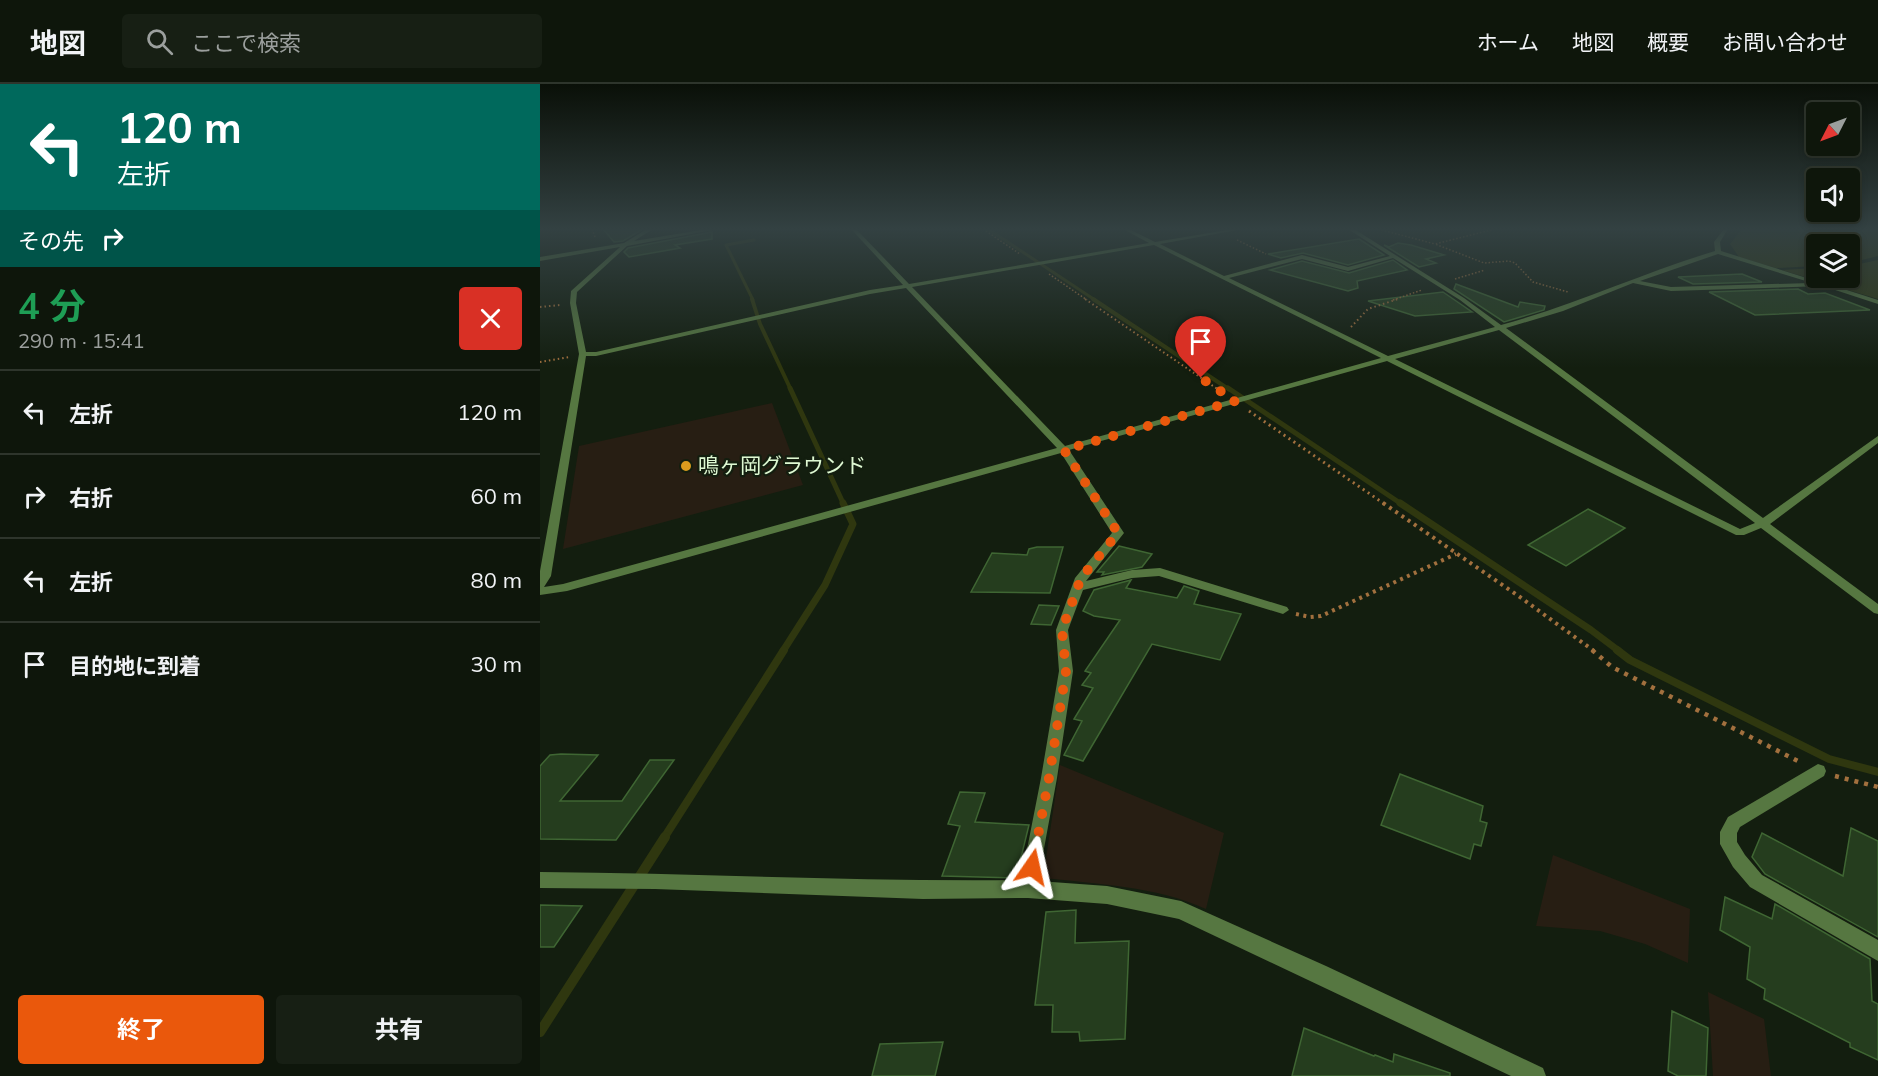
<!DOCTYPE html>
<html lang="ja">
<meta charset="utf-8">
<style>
:root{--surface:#0e160b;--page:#171f14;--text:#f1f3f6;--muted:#9b9f9d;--line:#2e352c;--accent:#ea580c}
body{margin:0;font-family:Mulish,"Noto Sans JP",sans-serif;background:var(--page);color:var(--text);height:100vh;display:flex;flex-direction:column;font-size:22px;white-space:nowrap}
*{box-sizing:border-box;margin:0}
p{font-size:20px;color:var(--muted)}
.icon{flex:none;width:33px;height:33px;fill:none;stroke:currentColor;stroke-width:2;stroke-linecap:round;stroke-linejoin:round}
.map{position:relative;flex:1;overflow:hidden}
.details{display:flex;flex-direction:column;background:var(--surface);width:540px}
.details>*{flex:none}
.banner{background:#00695c;color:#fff;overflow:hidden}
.needle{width:39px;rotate:228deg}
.tools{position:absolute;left:1266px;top:18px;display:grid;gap:12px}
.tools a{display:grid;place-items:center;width:54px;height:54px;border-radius:6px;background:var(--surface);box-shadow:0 3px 9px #0003,0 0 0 2px var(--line);font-size:30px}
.pin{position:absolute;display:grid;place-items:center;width:51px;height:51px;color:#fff;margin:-62px -26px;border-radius:50% 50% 50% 0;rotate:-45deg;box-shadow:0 0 6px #0007}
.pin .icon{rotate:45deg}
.me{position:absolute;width:66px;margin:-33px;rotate:11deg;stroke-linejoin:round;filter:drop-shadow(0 0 4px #0008)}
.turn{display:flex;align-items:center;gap:21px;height:126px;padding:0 18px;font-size:27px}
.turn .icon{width:78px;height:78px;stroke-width:2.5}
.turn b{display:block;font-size:42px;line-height:51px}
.then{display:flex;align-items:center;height:57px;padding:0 18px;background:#0003;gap:12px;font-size:22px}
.round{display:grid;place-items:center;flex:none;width:63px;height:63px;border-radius:6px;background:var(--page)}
.summary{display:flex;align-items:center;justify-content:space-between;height:102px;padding:0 18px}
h1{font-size:36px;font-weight:700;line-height:45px;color:#1e9e55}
.action{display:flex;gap:12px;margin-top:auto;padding:12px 18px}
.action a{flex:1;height:69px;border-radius:6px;background:var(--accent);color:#fff;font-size:24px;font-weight:700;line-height:69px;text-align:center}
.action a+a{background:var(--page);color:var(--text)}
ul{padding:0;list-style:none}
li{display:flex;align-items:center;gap:18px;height:84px;padding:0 18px;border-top:2px solid var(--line)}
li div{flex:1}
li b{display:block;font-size:22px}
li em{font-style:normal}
header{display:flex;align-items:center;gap:36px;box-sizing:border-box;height:84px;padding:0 30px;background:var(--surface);border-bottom:2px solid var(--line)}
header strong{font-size:28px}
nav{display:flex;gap:33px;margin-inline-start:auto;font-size:21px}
.search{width:420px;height:54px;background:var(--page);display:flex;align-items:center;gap:15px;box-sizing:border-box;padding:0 21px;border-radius:6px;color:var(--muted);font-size:22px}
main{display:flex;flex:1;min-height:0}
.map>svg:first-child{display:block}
.green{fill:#271e13}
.water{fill:#2f370f}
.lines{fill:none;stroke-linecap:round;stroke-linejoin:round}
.stream-far5{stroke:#2f370f;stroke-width:3}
.stream-far4{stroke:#2f370f;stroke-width:4}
.stream-far3{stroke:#2f370f;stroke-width:5}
.stream-far2{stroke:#2f370f;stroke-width:7}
.stream-far1{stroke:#2f370f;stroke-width:8}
.stream{stroke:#2f370f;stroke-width:10}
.building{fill:#253d1e;stroke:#3f6633;stroke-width:1.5}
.path-far4{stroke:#a2703e;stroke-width:1.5;stroke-dasharray:1.5 2;stroke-linecap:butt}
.path-far3{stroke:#a2703e;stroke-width:2;stroke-dasharray:1.5 3;stroke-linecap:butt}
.path-far2{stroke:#a2703e;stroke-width:3;stroke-dasharray:2 4;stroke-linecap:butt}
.path-far1{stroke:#a2703e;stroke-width:4;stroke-dasharray:3 4.5;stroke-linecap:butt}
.path{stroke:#a2703e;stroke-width:4.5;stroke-dasharray:4 6;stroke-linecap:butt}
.street{fill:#567741;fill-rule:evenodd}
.route{stroke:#ea580c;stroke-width:10;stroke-dasharray:0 18}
.poi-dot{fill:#da9b1e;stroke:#131e0f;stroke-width:2}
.labels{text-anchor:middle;stroke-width:4.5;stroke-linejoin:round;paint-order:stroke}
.poi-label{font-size:21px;fill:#dff9d3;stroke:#131e0f;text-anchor:start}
</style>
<header>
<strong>地図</strong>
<div class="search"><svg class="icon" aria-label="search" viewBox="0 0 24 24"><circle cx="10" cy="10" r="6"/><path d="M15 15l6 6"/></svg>ここで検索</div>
<nav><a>ホーム</a><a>地図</a><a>概要</a><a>お問い合わせ</a></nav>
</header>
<main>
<section class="details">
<div class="banner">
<div class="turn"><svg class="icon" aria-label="left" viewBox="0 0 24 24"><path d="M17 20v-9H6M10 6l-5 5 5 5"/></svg><div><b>120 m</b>左折</div></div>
<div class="then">その先<svg class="icon" aria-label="right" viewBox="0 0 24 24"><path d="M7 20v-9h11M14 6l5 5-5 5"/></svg></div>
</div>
<div class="summary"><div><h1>4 分</h1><p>290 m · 15:41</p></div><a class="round" style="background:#d93025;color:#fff"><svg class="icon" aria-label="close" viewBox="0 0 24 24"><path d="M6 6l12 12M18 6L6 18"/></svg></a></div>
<ul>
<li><svg class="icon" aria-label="left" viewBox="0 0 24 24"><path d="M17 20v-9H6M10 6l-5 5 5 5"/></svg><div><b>左折</b></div><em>120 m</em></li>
<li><svg class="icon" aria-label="right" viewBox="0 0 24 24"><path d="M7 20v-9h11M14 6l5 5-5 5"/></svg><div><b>右折</b></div><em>60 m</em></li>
<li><svg class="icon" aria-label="left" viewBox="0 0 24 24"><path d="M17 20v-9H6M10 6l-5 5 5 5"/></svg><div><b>左折</b></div><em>80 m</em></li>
<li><svg class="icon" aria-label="arrive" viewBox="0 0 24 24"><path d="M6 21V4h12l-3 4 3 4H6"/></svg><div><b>目的地に到着</b></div><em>30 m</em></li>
</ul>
<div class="action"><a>終了</a><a>共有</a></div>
</section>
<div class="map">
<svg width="1338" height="992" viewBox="0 0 1338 992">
<rect width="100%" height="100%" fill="#131e0f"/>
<!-- green -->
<g class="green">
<path d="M232 319 263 401 23 465 39 362Z"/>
<path d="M520 681 684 749 666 825C615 802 557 800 503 794Z"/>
<path d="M1013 771 1150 825 1148 879 1105 860 1060 847 996 842Z"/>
<path d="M1168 908 1224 935 1231 992H1173Z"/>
</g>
<!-- water -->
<g class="water">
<path d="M1202 145H1338V172L1310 179V160H1276V182L1236 184 1199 173 1190 160Z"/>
<path d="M1338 176V215L1242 186 1276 184V194H1310V182Z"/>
</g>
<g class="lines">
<!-- stream-far5 -->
<g class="stream-far5">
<path d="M448 145 555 216"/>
<path d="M213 216 186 161 214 156"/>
</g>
<!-- stream-far4 -->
<g class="stream-far4">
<path d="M212 215 220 240 251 306"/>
<path d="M553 215 690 306"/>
</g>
<!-- stream-far3 -->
<g class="stream-far3">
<path d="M250 304 304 421"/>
<path d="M688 304 863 421"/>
</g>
<!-- stream-far2 -->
<g class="stream-far2">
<path d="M860 419 1051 546 1079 567"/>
<path d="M243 567 285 501 313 440 303 419"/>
</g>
<!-- stream-far1 -->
<g class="stream-far1">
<path d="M1077 566 1090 576 1289 675 1338 688"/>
<path d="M124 754 244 566"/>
</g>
<!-- stream -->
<path class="stream" d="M0 948 125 753"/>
</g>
<!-- building -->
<g class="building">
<path d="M63 145H103L83 157 74 158Z"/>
<path d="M172 148V155L135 161 140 164 89 173 84 168 88 164Z"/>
<path d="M819 155 844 171 808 181 763 169 741 174 728 170Z"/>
<path d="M858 159 871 161 904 171 886 175 896 179 879 183 844 161 849 163Z"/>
<path d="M853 176 867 186 817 197 818 204 808 207 730 186 762 177 809 189Z"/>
<path d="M1202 190 1222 198 1153 200 1138 193Z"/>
<path d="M916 200 978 223 980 218 1005 222 1004 226 964 238 914 205Z"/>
<path d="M1258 205 1268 210 1285 209 1330 226 1215 231 1169 208Z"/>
<path d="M903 208 932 228 875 232 828 217Z"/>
<path d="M1048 425 1085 444 1026 482 988 461Z"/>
<path d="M579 462 612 470 602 483 562 491 564 488H557Z"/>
<path d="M497 463H523L510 509 431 508 452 469 487 471 489 465Z"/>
<path d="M591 496 586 504 637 514 644 502 659 507 654 520 701 530 680 576 612 560 543 677 524 671 542 637 534 635 553 604 542 601 551 589 545 587 580 536 554 532 543 527 554 506Z"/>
<path d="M499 521 519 522 511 541 491 540Z"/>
<path d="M21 670 58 671 20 717H82L110 676H134L76 756 0 755V682L10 671Z"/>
<path d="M860 690 943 722 940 737 947 739 941 762 934 760 930 775 841 741Z"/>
<path d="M420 708 445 709 435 738 489 741 476 794 402 792 420 742 408 740Z"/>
<path d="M1311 744 1338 757V853L1225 790 1212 773 1222 749 1303 792Z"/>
<path d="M1185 813 1232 835 1235 820 1330 875 1332 917 1338 920V976L1310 963V959L1224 915 1225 905 1207 895 1210 863 1180 846Z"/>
<path d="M0 821 42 822 14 863H0Z"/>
<path d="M536 826 535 859 589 857 585 955 540 957 539 948H512L513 921H495L506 828Z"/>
<path d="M1132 927 1168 944 1166 992H1138L1128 987Z"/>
<path d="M764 944 834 972 835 971 853 978 854 970 910 989V992H752Z"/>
<path d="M403 958 395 992H332L340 960Z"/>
</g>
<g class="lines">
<!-- path-far4 -->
<g class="path-far4">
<path d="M52 145 55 153"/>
<path d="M443 145 480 170"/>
<path d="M838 145 895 160"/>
<path d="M955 145 895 160 944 179 969 177 975 179 993 198 1028 208"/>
<path d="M697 156 726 170"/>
<path d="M509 190 547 216"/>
<path d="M915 195 945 186"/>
<path d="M853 216 882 206"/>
</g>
<!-- path-far3 -->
<g class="path-far3">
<path d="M545 215 679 306"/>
<path d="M0 223 20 221"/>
<path d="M811 243 828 225 858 215"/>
<path d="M0 278 29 273"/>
</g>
<!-- path-far2 -->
<g class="path-far2">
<path d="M677 304 681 307"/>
<path d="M709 327 846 421"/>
</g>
<!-- path-far1 -->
<g class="path-far1">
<path d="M843 419 980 513 1054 567"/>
<path d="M756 530 770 533 781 532 916 470"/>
</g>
<!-- path -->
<g class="path">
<path d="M1052 566 1072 583 1260 678"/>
<path d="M1295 692 1338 703"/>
</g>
<!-- street -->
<g class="street">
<path d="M107 145H113L94 157 167 145H178L87 162 37 208 36 219 46 268H56L330 206 363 201 311 145H316L369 200 609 159 583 145H589L615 158 693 145H703L620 160 684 192 762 171 808 183 850 172 808 145H814L924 214 961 241C1035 221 1102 189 1175 167L1174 158 1184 145H1188L1180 158 1181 167 1273 196 1272 199H1285L1338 216V220L1283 202 1131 207 1093 199 1023 227 966 244 1223 434 1338 352V359L1230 440 1338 520V530L1334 529 1221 444 1204 451H1196L847 277 529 366 584 449 546 497 592 486 620 484 747 523 749 526 743 530 619 492 592 494 543 506 528 546 533 587 517 694 498 797 567 802 641 817 786 882 1003 984 1006 992H971L639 835 567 820 488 814 383 815 115 805 0 804V788C160 789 320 798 481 796L501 694 519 587 516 546 535 494 572 449 521 369 27 507 0 511V487L39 270 30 219 31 207 80 163 0 177V173L84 159ZM614 161 841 274 525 362 372 203ZM1178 170 1269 198 1270 199 1131 203 1100 197ZM853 174 920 216 955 243 848 272 689 194 762 175 808 187ZM366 204 517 364 23 500 4 503 11 492 46 272H56L330 210ZM959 246 1215 439 1200 445 855 275Z"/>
<path d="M1278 680 1284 682 1286 687 1284 692 1200 743 1197 749V758L1205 771 1222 791 1338 856V877L1210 803 1193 783 1180 760V748L1188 733Z"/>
</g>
</g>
<!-- sky -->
<linearGradient id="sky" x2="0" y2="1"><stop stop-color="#0a1008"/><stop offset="0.51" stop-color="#334142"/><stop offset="1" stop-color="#334142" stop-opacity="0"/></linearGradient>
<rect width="1338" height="284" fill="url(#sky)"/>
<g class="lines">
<!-- route -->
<path class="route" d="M492 783 509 694 526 587 522 546 541 494 578 449 524 366 695 317 661 294"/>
</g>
<!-- markers -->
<circle class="poi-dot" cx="146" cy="382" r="6"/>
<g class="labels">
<!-- poi labels -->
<g class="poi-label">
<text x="158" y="389">鳴ヶ岡グラウンド</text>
</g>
</g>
</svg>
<div class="tools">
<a><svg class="needle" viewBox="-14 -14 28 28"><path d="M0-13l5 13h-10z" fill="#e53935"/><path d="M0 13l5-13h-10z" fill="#9b9f9d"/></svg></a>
<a><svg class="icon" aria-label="sound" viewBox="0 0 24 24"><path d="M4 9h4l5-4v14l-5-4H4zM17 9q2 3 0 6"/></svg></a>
<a><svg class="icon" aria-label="layers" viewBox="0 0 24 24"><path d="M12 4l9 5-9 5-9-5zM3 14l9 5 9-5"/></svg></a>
</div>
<div class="pin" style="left:661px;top:294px;background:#d93025"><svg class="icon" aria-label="arrive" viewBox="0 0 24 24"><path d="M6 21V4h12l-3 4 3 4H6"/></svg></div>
<svg class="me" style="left:492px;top:783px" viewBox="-20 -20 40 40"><path d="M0-17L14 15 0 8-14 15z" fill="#ea580c" stroke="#fff" stroke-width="4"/></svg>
</div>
</main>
